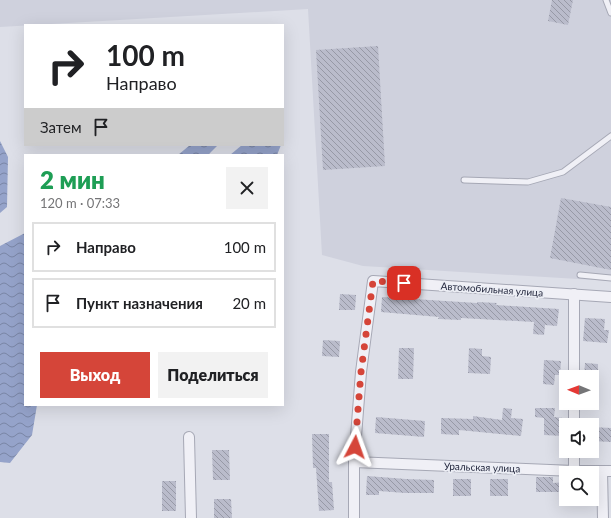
<!DOCTYPE html>
<html lang="ru">
<meta charset="utf-8">
<style>
:root{--surface:#fff;--page:#f2f2f2;--text:#202124;--muted:#757577;--line:#e0e0e0;--accent:#d54539}
body{margin:0;font-family:Lato,sans-serif;background:var(--page);color:var(--text);height:100vh;display:flex;flex-direction:column;font-size:15px;white-space:nowrap}
*{box-sizing:border-box;margin:0}
p{font-size:13px;color:var(--muted)}
.icon{flex:none;width:22px;height:22px;fill:none;stroke:currentColor;stroke-width:2;stroke-linecap:round;stroke-linejoin:round}
.map{position:relative;flex:1;overflow:hidden}
.side{position:absolute;left:24px;top:154px;width:260px;height:252px;display:flex;flex-direction:column;background:var(--surface);border-radius:0px;box-shadow:0 4px 16px #0002}
.side>*{flex:none}
.top-card{position:absolute;left:24px;top:24px;width:260px;height:122px;border-radius:0px;box-shadow:0 4px 16px #0002;background:#fff;color:var(--text);overflow:hidden}
.needle{width:26px;rotate:271deg}
.controls{position:absolute;left:559px;top:370px;display:grid;gap:8px}
.controls a{display:grid;place-items:center;width:40px;height:40px;border-radius:0px;background:var(--surface);box-shadow:0 4px 16px #0002;font-size:20px}
.pin{position:absolute;display:grid;place-items:center;width:34px;height:34px;color:#fff;margin:-17px;border-radius:8px;box-shadow:0 2px 6px #0006}
.me{position:absolute;width:44px;margin:-22px;rotate:4deg;stroke-linejoin:round;filter:drop-shadow(0 0 3px #0008)}
.turn{display:flex;align-items:center;gap:14px;height:84px;padding:0 16px;font-size:18px}
.turn .icon{width:52px;height:52px;stroke-width:2.5}
.turn b{display:block;font-size:28px;line-height:34px}
.then{display:flex;align-items:center;height:38px;padding:0 16px;background:#0003;gap:8px;font-size:15px}
.round{display:grid;place-items:center;flex:none;width:42px;height:42px;border-radius:0px;background:var(--page)}
.summary{display:flex;align-items:center;justify-content:space-between;height:68px;padding:0 16px}
h1{font-size:24px;font-weight:800;line-height:30px;color:#1e9e55}
.primary-button{display:flex;gap:8px;margin-top:auto;padding:8px 16px}
.primary-button a{flex:1;height:46px;border-radius:0px;background:var(--accent);color:#fff;font-size:16px;font-weight:800;line-height:46px;text-align:center}
.primary-button a+a{background:var(--page);color:var(--text)}
ul{padding:0;list-style:none}
li{display:flex;align-items:center;gap:12px;height:50px;margin:0 8px 6px;padding:0 8px;border:2px solid var(--line);border-radius:0px}
li div{flex:1}
li b{display:block;font-size:15px}
li em{font-style:normal}
.map>svg:first-child{display:block}
.built{fill:#cfd1dd}
.water{fill:url(#water-waves)}
.building{fill:url(#building-back-hatch)}
.lines{fill:none;stroke-linecap:round;stroke-linejoin:round}
.lane-casing{stroke:#a6a8b5;stroke-width:7}
.street-casing{stroke:#a6a8b5;stroke-width:12}
.lane{stroke:#f0f0f6;stroke-width:5}
.street{stroke:#f0f0f6;stroke-width:10}
.route{stroke:#d54539;stroke-width:7;stroke-dasharray:0 12.6}
.labels{text-anchor:middle;stroke-width:3.5;stroke-linejoin:round;paint-order:stroke}
.street-label{font-size:10px;fill:#25293f;stroke:#eceef5}
</style>
<div class="map">
<svg width="611" height="518" viewBox="0 0 611 518">
<defs>
<pattern id="water-waves" width="16" height="10" patternUnits="userSpaceOnUse"><rect width="16" height="10" fill="#95a3ca"/><path d="M0 5q4-4 8 0t8 0" fill="none" stroke="#7985a5"/></pattern>
<pattern id="building-back-hatch" width="6" height="6" patternUnits="userSpaceOnUse"><rect width="6" height="6" fill="#babccb"/><path d="M-1 5l2 2M0 0l6 6M5-1l2 2" fill="none" stroke="#9799a6"/></pattern>
</defs>
<rect width="100%" height="100%" fill="#dddfe8"/>
<!-- built -->
<path class="built" d="M0 0H611V281L363 266 322 255 308 9 0 27Z"/>
<!-- water -->
<g class="water">
<path d="M0 141 8 157 7 207 0 213Z"/>
<path d="M190 145H218L208 155H178Z"/>
<path d="M242 145H281L277 155H230Z"/>
<path d="M25 233V405H37L32 435 10 463 0 462V246Z"/>
</g>
<!-- building -->
<g class="building">
<path d="M552 0H573L568 25 548 21Z"/>
<path d="M378 46 385 166 323 170 316 50Z"/>
<path d="M561 198 611 207V270L550 258Z"/>
<path d="M340 294 356 295 355 310H339Z"/>
<path d="M382 297 477 303V302L497 303 496 305 559 309 557 326 545 325 544 335 533 334 534 322 461 318V320L438 319 439 317 381 312Z"/>
<path d="M585 318 605 319 604 330H609L607 343 583 341Z"/>
<path d="M323 340 340 341 339 357 322 356Z"/>
<path d="M399 348H414L413 379H398Z"/>
<path d="M469 348 482 349V356L491 357 490 374 468 373Z"/>
<path d="M544 360 561 361 560 375H555L554 385 543 384Z"/>
<path d="M585 363 598 364V377H584Z"/>
<path d="M503 408 512 409 511 418 523 419 521 436 459 430V435L441 434V418L473 419V416L502 420Z"/>
<path d="M535 408H555L554 417 563 418V436L544 435V418L535 417Z"/>
<path d="M376 417 425 421 424 437 375 433Z"/>
<path d="M592 427 611 428V442L592 441Z"/>
<path d="M312 434H329V482H332L334 510 319 511 316 468H313Z"/>
<path d="M212 450H229L230 480H213Z"/>
<path d="M367 476 406 479 434 480V493H405L379 491V495H366Z"/>
<path d="M536 477H553V483L566 482V492H536Z"/>
<rect x="453" y="479" width="18" height="17"/>
<rect x="490" y="479" width="18" height="17"/>
<rect x="162" y="481" width="14" height="30"/>
<path d="M214 499H231L232 518H214Z"/>
</g>
<g class="lines">
<!-- lane casing -->
<g class="lane-casing">
<g id="lane">
<path d="M606 0 611 13"/>
<path d="M464 180 528 182 563 172 611 136"/>
<path d="M580 275 611 278"/>
</g>
</g>
<!-- street casing -->
<g class="street-casing">
<g id="street">
<path d="M574 294V377"/>
<path d="M574 403V425"/>
<path d="M189 437 191 518"/>
<path d="M574 451V471"/>
<path d="M354 462 574 471H611"/>
<path d="M602 471 603 518"/>
<path d="M354 518V462L361 372 373 281 611 297"/>
</g>
</g>
<!-- lane -->
<use href="#lane" class="lane"/>
<!-- street -->
<use href="#street" class="street"/>
</g>
<g class="lines">
<!-- route -->
<path class="route" d="M355 447 361 372 373 281 404 283"/>
</g>
<g class="labels">
<!-- street labels -->
<g class="street-label">
<text transform="translate(492 289) rotate(4)" y="4">Автомобильная улица</text>
<text transform="translate(482 467) rotate(2)" y="4">Уральская улица</text>
</g>
</g>
</svg>
<div class="controls">
<a><svg class="needle" viewBox="-14 -14 28 28"><path d="M0-13l5 13h-10z" fill="#e53935"/><path d="M0 13l5-13h-10z" fill="#757577"/></svg></a>
<a><svg class="icon" aria-label="sound" viewBox="0 0 24 24"><path d="M4 9h4l5-4v14l-5-4H4zM17 9q2 3 0 6"/></svg></a>
<a><svg class="icon" aria-label="search" viewBox="0 0 24 24"><circle cx="10" cy="10" r="6"/><path d="M15 15l6 6"/></svg></a>
</div>
<div class="pin" style="left:404px;top:283px;background:#d93025"><svg class="icon" aria-label="arrive" viewBox="0 0 24 24"><path d="M6 21V4h12l-3 4 3 4H6"/></svg></div>
<svg class="me" style="left:355px;top:447px" viewBox="-20 -20 40 40"><path d="M0-17L14 15 0 8-14 15z" fill="#d54539" stroke="#fff" stroke-width="4"/></svg>
<div class="top-card">
<div class="turn"><svg class="icon" aria-label="right" viewBox="0 0 24 24"><path d="M7 20v-9h11M14 6l5 5-5 5"/></svg><div><b>100 m</b>Направо</div></div>
<div class="then">Затем<svg class="icon" aria-label="arrive" viewBox="0 0 24 24"><path d="M6 21V4h12l-3 4 3 4H6"/></svg></div>
</div>
<section class="side">
<div class="summary"><div><h1>2 мин</h1><p>120 m · 07:33</p></div><a class="round"><svg class="icon" aria-label="close" viewBox="0 0 24 24"><path d="M6 6l12 12M18 6L6 18"/></svg></a></div>
<ul>
<li><svg class="icon" aria-label="right" viewBox="0 0 24 24"><path d="M7 20v-9h11M14 6l5 5-5 5"/></svg><div><b>Направо</b></div><em>100 m</em></li>
<li><svg class="icon" aria-label="arrive" viewBox="0 0 24 24"><path d="M6 21V4h12l-3 4 3 4H6"/></svg><div><b>Пункт назначения</b></div><em>20 m</em></li>
</ul>
<div class="primary-button"><a>Выход</a><a>Поделиться</a></div>
</section>
</div>
